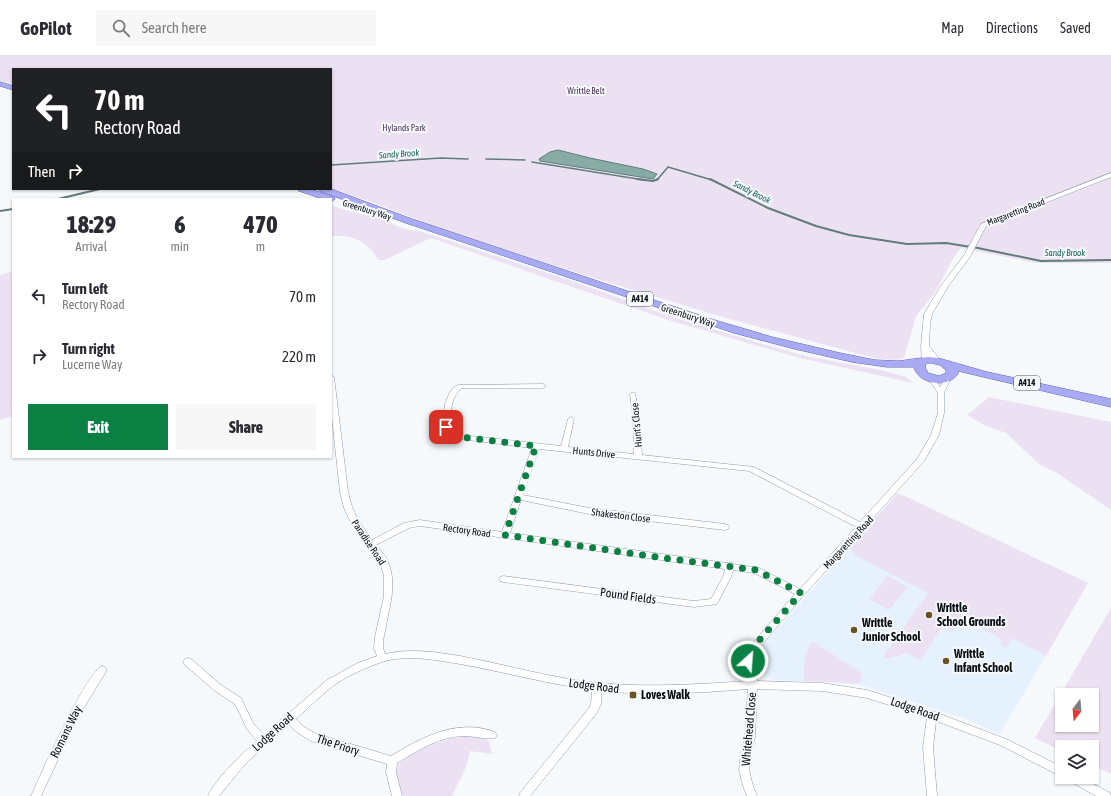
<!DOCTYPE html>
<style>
:root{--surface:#fff;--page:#f7f7f7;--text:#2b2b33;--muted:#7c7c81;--line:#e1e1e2;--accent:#0b8043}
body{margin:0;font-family:"Asap Condensed",sans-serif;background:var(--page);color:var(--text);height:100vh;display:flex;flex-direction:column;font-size:15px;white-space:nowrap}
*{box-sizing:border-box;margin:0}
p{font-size:13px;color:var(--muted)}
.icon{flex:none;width:22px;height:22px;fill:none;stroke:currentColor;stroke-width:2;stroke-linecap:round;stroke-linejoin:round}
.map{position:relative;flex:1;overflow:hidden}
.panel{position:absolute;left:12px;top:142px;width:320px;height:260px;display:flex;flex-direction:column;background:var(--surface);border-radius:0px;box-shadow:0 1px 3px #0004}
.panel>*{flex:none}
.hud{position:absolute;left:12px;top:12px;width:320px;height:122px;border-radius:0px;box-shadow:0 1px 3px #0004;background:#202124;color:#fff;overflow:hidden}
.needle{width:26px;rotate:196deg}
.fabs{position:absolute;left:1055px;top:632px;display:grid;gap:8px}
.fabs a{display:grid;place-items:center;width:44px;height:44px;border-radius:0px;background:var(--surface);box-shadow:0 1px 3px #0004;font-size:20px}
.pin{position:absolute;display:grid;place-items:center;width:34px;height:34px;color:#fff;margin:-17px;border-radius:8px;box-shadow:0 2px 6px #0006}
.me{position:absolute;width:44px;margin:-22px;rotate:26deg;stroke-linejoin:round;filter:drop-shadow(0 0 3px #0008)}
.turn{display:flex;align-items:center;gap:14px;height:84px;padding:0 16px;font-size:18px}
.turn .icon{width:52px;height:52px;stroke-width:2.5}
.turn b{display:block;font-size:28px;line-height:34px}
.then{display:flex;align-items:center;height:38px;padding:0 16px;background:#0003;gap:8px;font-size:15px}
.eta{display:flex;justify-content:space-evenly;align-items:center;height:68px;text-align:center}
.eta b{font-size:24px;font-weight:800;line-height:28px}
.action{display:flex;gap:8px;margin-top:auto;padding:8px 16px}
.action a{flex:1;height:46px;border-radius:0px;background:var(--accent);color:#fff;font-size:16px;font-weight:800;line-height:46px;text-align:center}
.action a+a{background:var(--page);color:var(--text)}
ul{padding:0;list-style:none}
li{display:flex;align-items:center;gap:12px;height:60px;padding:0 16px}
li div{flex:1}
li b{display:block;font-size:15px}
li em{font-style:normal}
header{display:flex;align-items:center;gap:24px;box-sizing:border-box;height:56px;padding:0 20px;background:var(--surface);border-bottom:1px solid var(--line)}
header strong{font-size:19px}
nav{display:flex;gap:22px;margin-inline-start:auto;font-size:14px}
.search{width:280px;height:36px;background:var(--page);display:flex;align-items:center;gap:10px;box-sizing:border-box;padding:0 14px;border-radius:0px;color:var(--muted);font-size:15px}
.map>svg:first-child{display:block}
.built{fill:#e5f2fe}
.green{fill:#ece1f2;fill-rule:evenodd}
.water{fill:#87aba5;stroke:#617c79}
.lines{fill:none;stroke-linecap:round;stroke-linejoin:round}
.stream-far1{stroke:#617c79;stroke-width:1.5}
.stream{stroke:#617c79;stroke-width:2}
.minor-casing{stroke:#8d9ba9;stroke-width:1}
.tertiary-casing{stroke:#8d9ba9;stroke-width:1}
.trunk-casing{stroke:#6266a3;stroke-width:1}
.minor{fill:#fff;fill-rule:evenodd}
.tertiary{fill:#fff;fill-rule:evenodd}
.trunk{fill:#a8abf3;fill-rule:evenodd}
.route{stroke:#0b8043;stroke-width:7;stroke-dasharray:0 12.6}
.poi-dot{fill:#685322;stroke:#f6f9fc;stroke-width:1.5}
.labels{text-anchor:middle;stroke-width:4;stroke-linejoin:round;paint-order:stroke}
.far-park-label{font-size:9px;fill:#493057;stroke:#f6f9fc}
.far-water-label{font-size:9px;font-style:italic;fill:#196359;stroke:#f6f9fc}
.far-street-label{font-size:9px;fill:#090e13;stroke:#f6f9fc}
.shield{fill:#f6f9fc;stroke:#505459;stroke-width:1}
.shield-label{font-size:9px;font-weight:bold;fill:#090e13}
.street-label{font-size:10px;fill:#090e13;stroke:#f6f9fc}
.near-street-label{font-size:12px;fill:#090e13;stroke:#f6f9fc}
.near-poi-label{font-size:12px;font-weight:bold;fill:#090e13;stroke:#f6f9fc;text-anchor:start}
</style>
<header>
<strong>GoPilot</strong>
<div class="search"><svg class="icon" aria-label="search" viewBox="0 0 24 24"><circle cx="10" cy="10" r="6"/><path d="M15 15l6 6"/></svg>Search here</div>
<nav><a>Map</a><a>Directions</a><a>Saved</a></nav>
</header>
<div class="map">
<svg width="1111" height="740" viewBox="0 0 1111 740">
<rect width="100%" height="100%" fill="#f6f9fc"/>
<!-- built -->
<path class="built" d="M898 437 1088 527 1000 678 969 664 857 628 827 626 772 624 760 617 755 609 754 601 760 592Z"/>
<!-- green -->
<g class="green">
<path d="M0 0H1111V207H1036L961 192 954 201 934 238 916 260 904 302 895 304 874 302 719 260 587 220 439 172 369 145 331 133V13H13V29L0 25Z"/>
<path d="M331 149C346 155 362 158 377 162 391 167 405 175 420 175L572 225 675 262 801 299 885 315 906 321 913 327 800 302 668 264 431 182 384 204H378C369 185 351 178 331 180Z"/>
<path d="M13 215V360L0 364V219Z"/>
<path d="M989 341 1111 366V454L1057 417 1040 409 1006 377 986 370 967 359Z"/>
<path d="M898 437 1088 527 1046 600 1012 582 1006 592 999 588 1002 584 963 561 953 575 943 570 920 604 907 597 887 603 883 601 928 537 856 500 849 491Z"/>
<path d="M888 520 908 531 889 554 869 543Z"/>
<path d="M1111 552V718L1092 709V691H1062V695L1035 682ZM1062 639H1092V669H1062Z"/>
<path d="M812 585 859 615 862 620 861 625 857 628 827 626 805 625C801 615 806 595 812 585Z"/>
<path d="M463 680 485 682 489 685 492 698 470 695 466 711 452 740H403C400 732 394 721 397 712 402 698 448 681 463 680Z"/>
</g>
<!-- water -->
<path class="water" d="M558 94 590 102 643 113 657 118 653 123 540 105 539 103 550 96Z"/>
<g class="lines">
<!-- stream-far1 -->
<g class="stream-far1">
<path d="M486 103 525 104"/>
<path d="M532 106 644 124"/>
<path d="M331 109 441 102 468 103"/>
<path d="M657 124 668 111 712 124"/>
</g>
<!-- stream -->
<g class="stream">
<path d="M637 123 653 125 658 123"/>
<path d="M710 123 768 152 816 170 849 179 907 188 946 187 971 191"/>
<path d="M58 143 100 133"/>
<path d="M0 155 13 153"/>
<path d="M973 191 1041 205 1111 204"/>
</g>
<!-- minor casing -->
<g class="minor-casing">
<g id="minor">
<path d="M331 319 334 321 348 436C353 458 359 466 372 484L404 467 420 464 502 476 532 392 460 383 446 377 442 371 445 348 449 338 453 332 458 329 543 328 546 330 543 332H462C450 341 451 357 450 371L451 374 462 379 561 390 568 363 571 361 574 363 568 391 634 398 633 360 630 338 631 337H635L639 360 642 399 754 411 860 466 917 403 931 379 938 357V337L928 322 931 320 933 321 940 331 946 321H950L951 322 944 337V357L939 379 924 405 866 470 865 473 863 474 804 539 754 598 753 605 757 625 822 627 867 634 932 655 1006 683 1062 711V721L1000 689 936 665 933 691 937 740H927L923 691 927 661 867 642 822 635 757 633 755 681 751 697 749 714 753 730 757 740H747L743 730 739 714 741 697 745 681 748 633C699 637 650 640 601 635V648L596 658 530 740H519L520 737 589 652 591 648 592 634C548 628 505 616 460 608 435 604 407 598 382 606 367 611 345 621 333 630 320 640 308 652 296 663L304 671 317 678 391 700C422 681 458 662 495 676L497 679 495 682C489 684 473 680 465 680 439 680 418 695 397 707L396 716 402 740H392L386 716 387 708 311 685 298 677 289 669 247 706 219 740H208C216 722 242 698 257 685L247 673 235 648 215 635 185 609 183 606 185 603 188 602 191 603 221 629 241 642 253 667 264 679 286 659 288 658 327 624 358 607 377 600 374 592 375 581 384 540V519L380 507 351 467 344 452 340 436 331 353ZM539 393 749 415 856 471 800 533 759 512 734 508 730 506 727 507 510 477 521 444 589 458 725 474 728 473 729 471 728 469 725 468 589 452 523 439ZM420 470 725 513 723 521 711 543 694 545 503 520 500 521 499 523 500 525 503 526 694 551 717 548 731 521 733 514 754 517 795 538 747 594 743 605 748 625C688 629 629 633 569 623 533 617 497 607 460 600 435 596 410 592 385 598 381 589 384 580 386 570 390 549 397 527 388 506 386 500 380 494 376 489L409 472Z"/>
<path d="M102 610 105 611 107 614 77 663 41 740H31C40 720 86 616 102 610Z"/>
<path d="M1067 721H1081L1110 737 1111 740H1096L1068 724Z"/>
</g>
</g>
<!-- tertiary casing -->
<g class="tertiary-casing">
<path id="tertiary" d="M1111 117V121L986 170 970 201 949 229 932 258 930 268 929 290 941 305 937 307H934L929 301 928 307H922L921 290 924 258 942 228 963 201 981 168Z"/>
</g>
<!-- trunk casing -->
<g class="trunk-casing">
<g id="trunk">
<path d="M0 26 13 30V34L0 30Z"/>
<path d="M298 133H310L334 141 335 143 331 146V143H323L299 135Z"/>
<path d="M319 133H331L412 163 711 263 772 281 840 297 875 304 899 305 928 301 938 302 987 316 1111 343V351L958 315V318C947 333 918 328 914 311H887L852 306 795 293 734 277 406 167 320 135ZM931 307 940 309 946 314V317L939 320 928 317 925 311 926 308Z"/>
</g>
</g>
<!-- minor -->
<use href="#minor" class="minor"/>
<!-- tertiary -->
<use href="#tertiary" class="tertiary"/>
<!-- trunk -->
<use href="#trunk" class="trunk"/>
</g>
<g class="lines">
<!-- route -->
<path class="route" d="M446 371 448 375 460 381 536 390 505 479 656 501 756 514 801 537 756 588 750 597 748 605"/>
</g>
<!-- markers -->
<g class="poi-dot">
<circle cx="929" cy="559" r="4"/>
<circle cx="854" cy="574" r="4"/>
<circle cx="946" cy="605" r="4"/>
<rect x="629" y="635" width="8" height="8" rx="2"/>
</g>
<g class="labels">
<!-- far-park labels -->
<g class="far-park-label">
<text x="586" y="38">Writtle Belt</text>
<text x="404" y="75">Hylands Park</text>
</g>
<!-- far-water labels -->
<g class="far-water-label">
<text transform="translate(399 98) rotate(-4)" y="3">Sandy Brook</text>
<text transform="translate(752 136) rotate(27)" y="3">Sandy Brook</text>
<text x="1065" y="200">Sandy Brook</text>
</g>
<!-- far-street labels -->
<g class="far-street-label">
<text transform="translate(367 154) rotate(17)" y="3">Greenbury Way</text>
<text transform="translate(1016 156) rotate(-21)" y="3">Margaretting Road</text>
</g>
<!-- shield labels -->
<g class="shield">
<rect x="627" y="236" width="26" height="14" rx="3"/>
<rect x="1014" y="320" width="26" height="14" rx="3"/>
</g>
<g class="shield-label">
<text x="640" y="246">A414</text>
<text x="1027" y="330">A414</text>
</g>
<!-- street labels -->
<g class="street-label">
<text transform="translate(688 259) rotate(18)" y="4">Greenbury Way</text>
<text transform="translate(636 369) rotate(-95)" y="4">Hunt's Close</text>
<text transform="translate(594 396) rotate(6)" y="4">Hunts Drive</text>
<text transform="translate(621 459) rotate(7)" y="4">Shakeston Close</text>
<text transform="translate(467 474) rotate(8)" y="4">Rectory Road</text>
<text transform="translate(369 486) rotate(56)" y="4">Paradise Road</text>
<text transform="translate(848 486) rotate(-47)" y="4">Margaretting Road</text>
</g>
<!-- near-street labels -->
<g class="near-street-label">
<text transform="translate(628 540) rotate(8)" y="4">Pound Fields</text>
<text transform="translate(594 630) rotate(7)" y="4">Lodge Road</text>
<text transform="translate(915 653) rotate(19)" y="4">Lodge Road</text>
<text transform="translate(749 673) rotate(-85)" y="4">Whitehead Close</text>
<text transform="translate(66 676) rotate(-64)" y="4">Romans Way</text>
<text transform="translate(273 676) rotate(-42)" y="4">Lodge Road</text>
<text transform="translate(338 689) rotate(18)" y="4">The Priory</text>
</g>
<!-- near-poi labels -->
<g class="near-poi-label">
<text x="937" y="556">Writtle<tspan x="937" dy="14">School Grounds</tspan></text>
<text x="862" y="571">Writtle<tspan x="862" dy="14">Junior School</tspan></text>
<text x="954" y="602">Writtle<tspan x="954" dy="14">Infant School</tspan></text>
<text x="641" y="643">Loves Walk</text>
</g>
</g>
</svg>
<div class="fabs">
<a><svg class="needle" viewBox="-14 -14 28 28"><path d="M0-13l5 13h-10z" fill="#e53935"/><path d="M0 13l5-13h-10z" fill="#7c7c81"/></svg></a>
<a><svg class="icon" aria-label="layers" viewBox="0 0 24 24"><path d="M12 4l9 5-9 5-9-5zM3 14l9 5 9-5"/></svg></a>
</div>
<div class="pin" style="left:446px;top:371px;background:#d93025"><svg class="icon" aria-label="arrive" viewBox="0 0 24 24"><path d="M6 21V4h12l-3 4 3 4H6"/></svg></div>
<svg class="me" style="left:748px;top:605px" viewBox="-20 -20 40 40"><circle r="17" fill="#0b8043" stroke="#fff" stroke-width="3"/><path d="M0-11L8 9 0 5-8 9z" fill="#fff"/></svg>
<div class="hud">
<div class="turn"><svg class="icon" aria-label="left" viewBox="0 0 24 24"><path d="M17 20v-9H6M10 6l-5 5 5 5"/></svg><div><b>70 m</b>Rectory Road</div></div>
<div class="then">Then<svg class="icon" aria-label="right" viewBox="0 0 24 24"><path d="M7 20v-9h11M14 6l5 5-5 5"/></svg></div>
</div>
<section class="panel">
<div class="eta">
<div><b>18:29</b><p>Arrival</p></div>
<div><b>6</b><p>min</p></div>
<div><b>470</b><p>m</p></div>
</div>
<ul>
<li><svg class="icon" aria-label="left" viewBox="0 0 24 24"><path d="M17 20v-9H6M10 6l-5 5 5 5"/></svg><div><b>Turn left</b><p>Rectory Road</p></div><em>70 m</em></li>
<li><svg class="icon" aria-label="right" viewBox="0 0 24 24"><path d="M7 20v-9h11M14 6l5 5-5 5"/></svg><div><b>Turn right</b><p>Lucerne Way</p></div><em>220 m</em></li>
</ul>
<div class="action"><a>Exit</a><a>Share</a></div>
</section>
</div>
